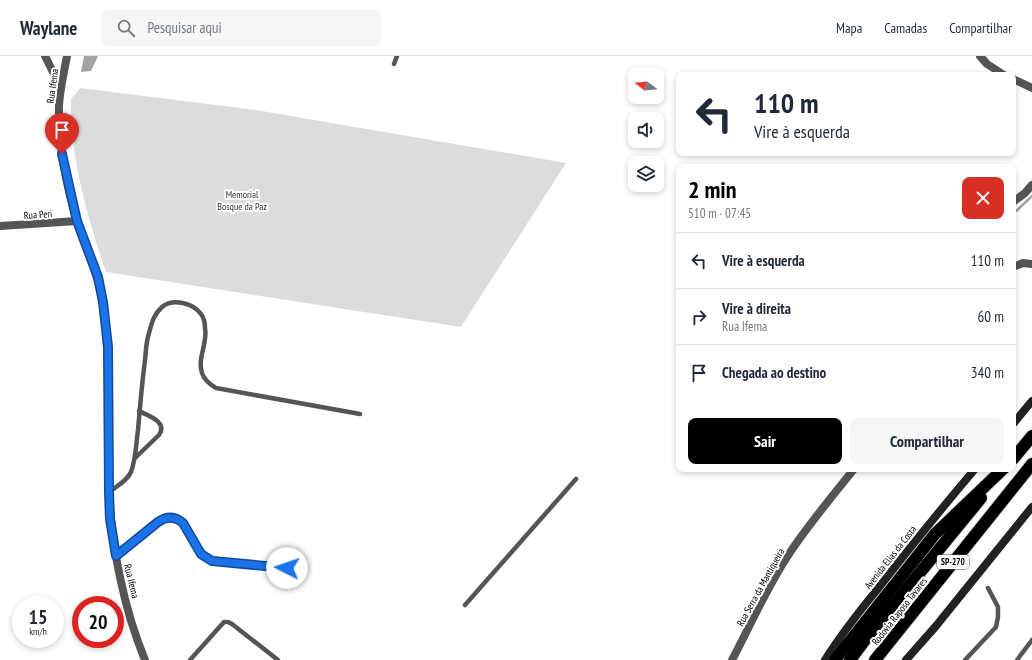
<!DOCTYPE html>
<html lang="pt">
<meta charset="utf-8">
<style>
:root{--surface:#fff;--page:#f6f6f7;--text:#1f2937;--muted:#747a83;--line:#e0e1e3;--accent:#000}
body{margin:0;font-family:"PT Sans Narrow",sans-serif;background:var(--page);color:var(--text);height:100vh;display:flex;flex-direction:column;font-size:15px;white-space:nowrap}
*{box-sizing:border-box;margin:0}
p{font-size:13px;color:var(--muted)}
.icon{flex:none;width:22px;height:22px;fill:none;stroke:currentColor;stroke-width:2;stroke-linecap:round;stroke-linejoin:round}
.map{position:relative;flex:1;overflow:hidden}
.side{position:absolute;left:676px;top:108px;width:340px;height:308px;display:flex;flex-direction:column;background:var(--surface);border-radius:8px;box-shadow:0 2px 6px #0003}
.side>*{flex:none}
.guide{position:absolute;left:676px;top:16px;width:340px;height:84px;border-radius:8px;box-shadow:0 2px 6px #0003;background:#fff;color:var(--text);overflow:hidden}
.needle{width:26px;rotate:286deg}
.buttons{position:absolute;left:628px;top:12px;display:grid;gap:8px}
.buttons a{display:grid;place-items:center;width:36px;height:36px;border-radius:8px;background:var(--surface);box-shadow:0 2px 6px #0003;font-size:20px}
.speed{position:absolute;left:12px;top:540px;display:flex;gap:8px;font-size:20px;font-weight:700;text-align:center}
.speed>*{display:grid;place-content:center;width:52px;height:52px;border-radius:50%;background:var(--surface);box-shadow:0 2px 6px #0003;line-height:1}
.speed small{font-size:10px;font-weight:400}
.speed .limit{border:6px solid #d22;background:#fff;color:#111}
.pin{position:absolute;display:grid;place-items:center;width:34px;height:34px;color:#fff;margin:-41px -17px;border-radius:50% 50% 50% 0;rotate:-45deg;box-shadow:0 0 4px #0007}
.pin .icon{rotate:45deg}
.me{position:absolute;width:44px;margin:-22px;rotate:274deg;stroke-linejoin:round;filter:drop-shadow(0 0 3px #0008)}
.turn{display:flex;align-items:center;gap:14px;height:84px;padding:0 12px;font-size:18px}
.turn .icon{width:52px;height:52px;stroke-width:2.5}
.turn b{display:block;font-size:28px;line-height:34px}
.round{display:grid;place-items:center;flex:none;width:42px;height:42px;border-radius:8px;background:var(--page)}
.head{display:flex;align-items:center;justify-content:space-between;height:68px;padding:0 12px}
h1{font-size:24px;font-weight:800;line-height:30px;color:var(--accent)}
.primary-button{display:flex;gap:8px;margin-top:auto;padding:8px 12px}
.primary-button a{flex:1;height:46px;border-radius:8px;background:var(--accent);color:#fff;font-size:16px;font-weight:800;line-height:46px;text-align:center}
.primary-button a+a{background:var(--page);color:var(--text)}
ul{padding:0;list-style:none}
li{display:flex;align-items:center;gap:12px;height:56px;padding:0 12px;border-top:1px solid var(--line)}
li div{flex:1}
li b{display:block;font-size:15px}
li em{font-style:normal}
header{display:flex;align-items:center;gap:24px;box-sizing:border-box;height:56px;padding:0 20px;background:var(--surface);border-bottom:1px solid var(--line)}
header strong{font-size:19px}
nav{display:flex;gap:22px;margin-inline-start:auto;font-size:14px}
.search{width:280px;height:36px;background:var(--page);display:flex;align-items:center;gap:10px;box-sizing:border-box;padding:0 14px;border-radius:8px;color:var(--muted);font-size:15px}
.map>svg:first-child{display:block}
.green{fill:#dcdcdc}
.water{fill:#a3a3a3}
.lines{fill:none;stroke-linecap:round;stroke-linejoin:round}
.stream{stroke:#a3a3a3;stroke-width:2.5}
.highway-casing{stroke:#dbdbdb;stroke-width:14}
.lane{stroke:#555;stroke-width:4.5}
.street{stroke:#555;stroke-width:8}
.secondary{stroke:#222;stroke-width:8}
.highway{stroke:#000;stroke-width:12}
.route-casing{stroke:#114b97;stroke-width:10}
.route{stroke:#1a73e8;stroke-width:7}
.labels{text-anchor:middle;stroke-width:4;stroke-linejoin:round;paint-order:stroke}
.shield{fill:#fff;stroke:#4c4c4c;stroke-width:1}
.shield-label{font-size:9px;font-weight:bold;fill:#000}
.street-label{font-size:10px;fill:#000;stroke:#fff}
.park-label{font-size:10px;fill:#333;stroke:#fff}
</style>
<header>
<strong>Waylane</strong>
<div class="search"><svg class="icon" aria-label="search" viewBox="0 0 24 24"><circle cx="10" cy="10" r="6"/><path d="M15 15l6 6"/></svg>Pesquisar aqui</div>
<nav><a>Mapa</a><a>Camadas</a><a>Compartilhar</a></nav>
</header>
<div class="map">
<svg width="1032" height="604" viewBox="0 0 1032 604">
<rect width="100%" height="100%" fill="#fff"/>
<!-- green -->
<path class="green" d="M80 32 256 54 566 107 461 271 106 216C87 160 70 102 71 43Z"/>
<!-- water -->
<path class="water" d="M84 0H98L91 15 81 16Z"/>
<g class="lines">
<!-- stream -->
<path class="stream" d="M1013 158 1032 140"/>
<!-- highway casing -->
<g class="highway-casing">
<g id="highway">
<path d="M1013 403 1032 380"/>
<path d="M835 604 935 478 1003 413"/>
<path d="M850 604 868 580 981 442"/>
<path d="M875 604 1032 408"/>
</g>
</g>
<!-- lane -->
<g class="lane">
<path d="M394 8 397 0"/>
<path d="M135 402 159 379C168 366 149 360 139 355"/>
<path d="M109 436C117 430 127 425 131 416 136 403 136 388 138 374 140 351 142 327 145 304 146 295 146 286 149 277 152 266 154 258 162 251 173 242 193 247 201 258 204 262 205 267 205 272 208 287 197 302 202 317 204 324 210 328 216 332L360 358"/>
<path d="M116 500 158 466C167 461 175 460 183 467L201 498 212 505 287 512"/>
<path d="M465 549 576 423"/>
<path d="M190 604 224 566H228L232 568 278 604"/>
<path d="M965 604 996 571 998 561V551L988 532"/>
<path d="M1017 604 1032 584"/>
</g>
<!-- street -->
<g class="street">
<path d="M45 0 61 32"/>
<path d="M67 0C64 16 60 33 59 49 58 85 66 130 77 165 85 193 99 218 103 247 112 311 106 374 109 438 112 493 124 553 145 604"/>
<path d="M980 0 987 8 1004 19"/>
<path d="M1013 23 1032 32"/>
<path d="M1013 146 1025 137 1032 129"/>
<path d="M0 170 77 165"/>
<path d="M1013 211 1023 207 1032 208"/>
<path d="M732 604C750 570 766 533 787 501 807 470 831 442 854 413"/>
</g>
<!-- secondary -->
<g class="secondary">
<path d="M1013 368 1032 345"/>
<path d="M825 604C840 580 858 557 876 535 908 494 941 453 975 413"/>
<path d="M906 604 936 570 1032 451"/>
</g>
<!-- highway -->
<use href="#highway" class="highway"/>
</g>
<g class="lines">
<!-- route casing -->
<g class="route-casing">
<path id="route" d="M62 98 77 165 98 221 103 246 108 291 109 436 110 463 116 500 158 466C167 460 175 460 183 467L201 498 212 505 287 512"/>
</g>
<!-- route -->
<use href="#route" class="route"/>
</g>
<g class="labels">
<!-- shield labels -->
<rect class="shield" x="937" y="499" width="32" height="14" rx="3"/>
<g class="shield-label">
<text x="953" y="509">SP-270</text>
</g>
<!-- street labels -->
<g class="street-label">
<text transform="translate(52 30) rotate(-82)" y="4">Rua Ifema</text>
<text transform="translate(38 158) rotate(-4)" y="4">Rua Peri</text>
<text transform="translate(890 501) rotate(-52)" y="4">Avenida Elias da Costa</text>
<text transform="translate(132 525) rotate(76)" y="4">Rua Ifema</text>
<text transform="translate(760 531) rotate(-61)" y="4">Rua Serra da Mantiqueira</text>
<text transform="translate(899 555) rotate(-52)" y="4">Rodovia Raposo Tavares</text>
</g>
<!-- park labels -->
<g class="park-label">
<text x="242" y="142">Memorial<tspan x="242" dy="12">Bosque da Paz</tspan></text>
</g>
</g>
</svg>
<div class="buttons">
<a><svg class="needle" viewBox="-14 -14 28 28"><path d="M0-13l5 13h-10z" fill="#e53935"/><path d="M0 13l5-13h-10z" fill="#747a83"/></svg></a>
<a><svg class="icon" aria-label="sound" viewBox="0 0 24 24"><path d="M4 9h4l5-4v14l-5-4H4zM17 9q2 3 0 6"/></svg></a>
<a><svg class="icon" aria-label="layers" viewBox="0 0 24 24"><path d="M12 4l9 5-9 5-9-5zM3 14l9 5 9-5"/></svg></a>
</div>
<div class="speed"><div>15<small>km/h</small></div><div class="limit">20</div></div>
<div class="pin" style="left:62px;top:98px;background:#d93025"><svg class="icon" aria-label="arrive" viewBox="0 0 24 24"><path d="M6 21V4h12l-3 4 3 4H6"/></svg></div>
<svg class="me" style="left:287px;top:512px" viewBox="-20 -20 40 40"><circle r="19" fill="#fff"/><path d="M0-13L10 11 0 6-10 11z" fill="#1a73e8"/></svg>
<div class="guide">
<div class="turn"><svg class="icon" aria-label="left" viewBox="0 0 24 24"><path d="M17 20v-9H6M10 6l-5 5 5 5"/></svg><div><b>110 m</b>Vire à esquerda</div></div>
</div>
<section class="side">
<div class="head"><div><h1>2 min</h1><p>510 m · 07:45</p></div><a class="round" style="background:#d93025;color:#fff"><svg class="icon" aria-label="close" viewBox="0 0 24 24"><path d="M6 6l12 12M18 6L6 18"/></svg></a></div>
<ul>
<li><svg class="icon" aria-label="left" viewBox="0 0 24 24"><path d="M17 20v-9H6M10 6l-5 5 5 5"/></svg><div><b>Vire à esquerda</b></div><em>110 m</em></li>
<li><svg class="icon" aria-label="right" viewBox="0 0 24 24"><path d="M7 20v-9h11M14 6l5 5-5 5"/></svg><div><b>Vire à direita</b><p>Rua Ifema</p></div><em>60 m</em></li>
<li><svg class="icon" aria-label="arrive" viewBox="0 0 24 24"><path d="M6 21V4h12l-3 4 3 4H6"/></svg><div><b>Chegada ao destino</b></div><em>340 m</em></li>
</ul>
<div class="primary-button"><a>Sair</a><a>Compartilhar</a></div>
</section>
</div>
